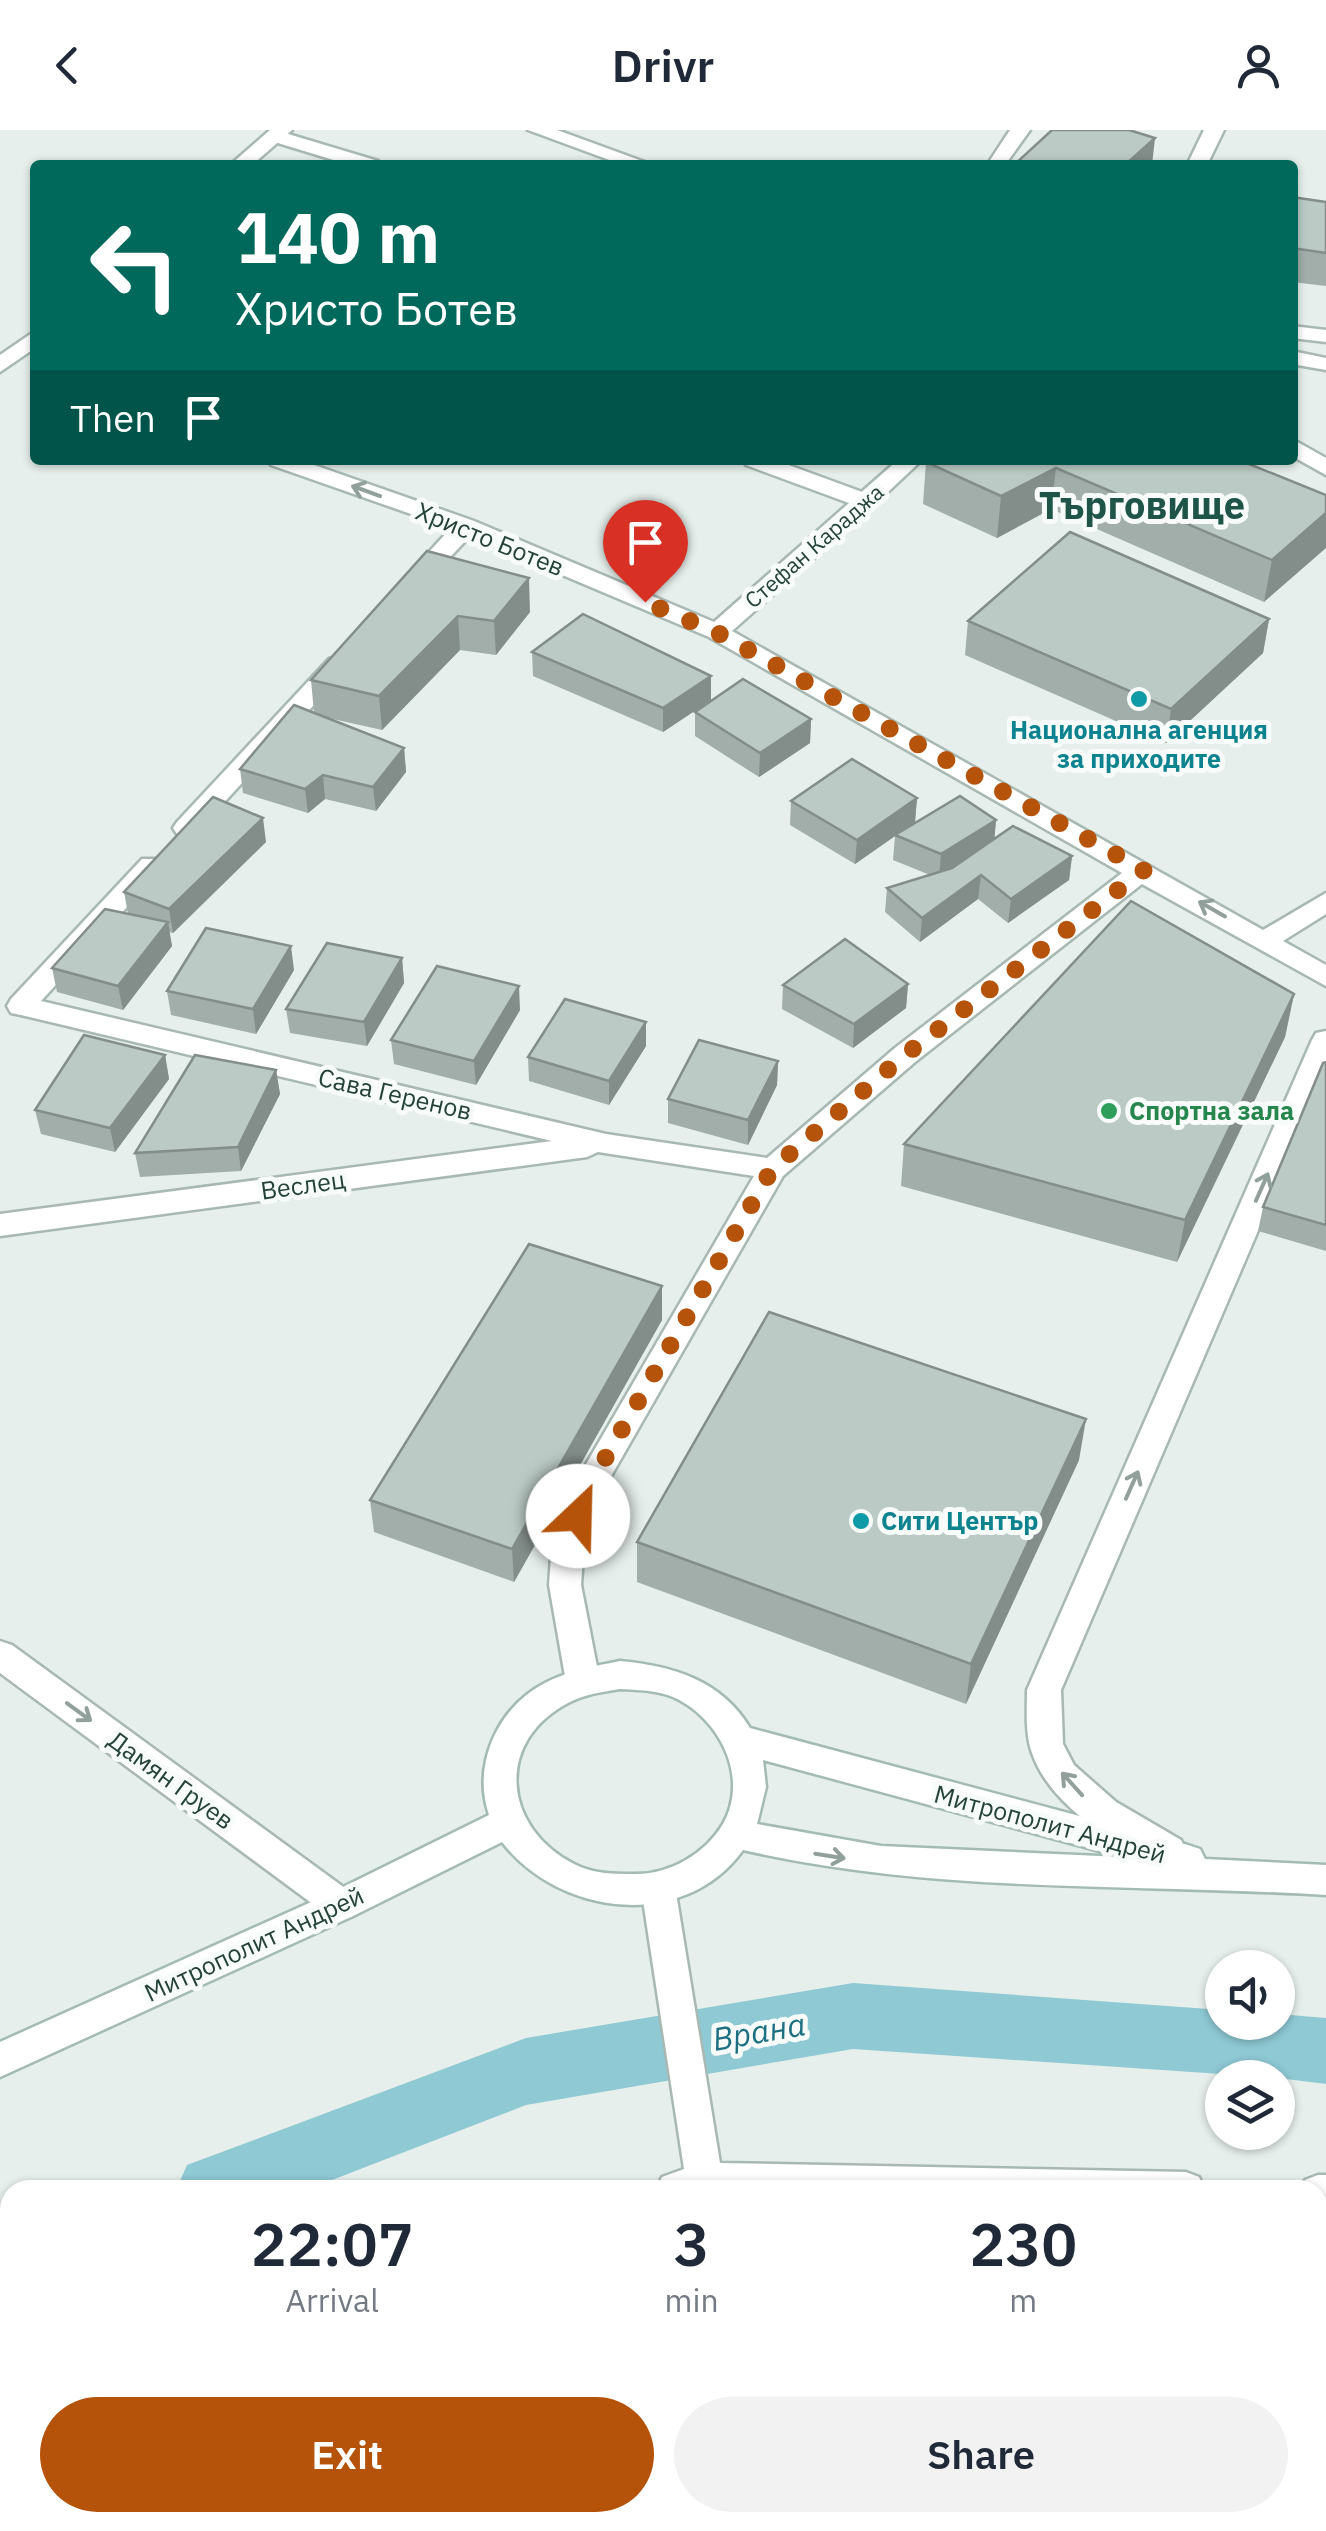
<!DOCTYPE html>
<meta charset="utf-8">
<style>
:root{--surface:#fff;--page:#f2f2f3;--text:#1f2937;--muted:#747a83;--accent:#b45309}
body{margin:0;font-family:"IBM Plex Sans",sans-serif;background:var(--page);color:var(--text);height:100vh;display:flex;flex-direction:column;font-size:38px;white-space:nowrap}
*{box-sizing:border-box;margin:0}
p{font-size:32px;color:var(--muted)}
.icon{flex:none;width:55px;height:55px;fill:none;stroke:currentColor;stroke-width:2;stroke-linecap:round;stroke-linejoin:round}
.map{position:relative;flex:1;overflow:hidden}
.side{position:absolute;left:0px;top:2050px;width:1328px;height:352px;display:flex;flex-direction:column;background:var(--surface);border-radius:30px 30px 0 0;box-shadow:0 2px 8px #0004}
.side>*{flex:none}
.hud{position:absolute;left:30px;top:30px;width:1268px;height:305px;border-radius:10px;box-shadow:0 2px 8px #0004;background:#00695c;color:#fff;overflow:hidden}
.tools{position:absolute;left:1205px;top:1820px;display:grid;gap:20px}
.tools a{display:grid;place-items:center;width:90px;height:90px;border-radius:50%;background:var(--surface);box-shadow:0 2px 8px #0004;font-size:50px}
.pin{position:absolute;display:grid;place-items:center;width:85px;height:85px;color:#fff;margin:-102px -42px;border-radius:50% 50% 50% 0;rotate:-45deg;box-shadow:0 0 10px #0007}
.pin .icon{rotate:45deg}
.me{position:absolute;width:110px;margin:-55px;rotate:24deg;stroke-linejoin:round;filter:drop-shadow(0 0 8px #0008)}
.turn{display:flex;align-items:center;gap:35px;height:210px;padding:0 40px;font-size:45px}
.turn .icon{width:130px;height:130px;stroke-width:2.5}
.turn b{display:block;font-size:70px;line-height:85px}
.then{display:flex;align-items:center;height:95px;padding:0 40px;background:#0003;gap:20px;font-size:38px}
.eta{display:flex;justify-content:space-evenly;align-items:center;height:170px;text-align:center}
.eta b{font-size:60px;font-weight:600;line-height:70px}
.button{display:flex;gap:20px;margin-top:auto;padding:20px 40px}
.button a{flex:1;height:115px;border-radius:60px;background:var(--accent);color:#fff;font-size:40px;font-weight:600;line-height:115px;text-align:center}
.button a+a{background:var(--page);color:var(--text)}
header{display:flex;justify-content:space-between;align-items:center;height:130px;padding:0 40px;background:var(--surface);font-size:45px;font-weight:600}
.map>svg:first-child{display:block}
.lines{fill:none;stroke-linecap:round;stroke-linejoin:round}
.canal{fill:#8ec9d4;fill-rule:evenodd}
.service-casing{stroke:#a8b8b2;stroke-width:5}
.pedestrian-casing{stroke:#a8b8b2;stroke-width:5}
.minor-casing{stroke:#a8b8b2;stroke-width:5}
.secondary-casing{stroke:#a4bbb3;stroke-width:5}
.service{fill:#fff;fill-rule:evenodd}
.pedestrian{fill:#fff;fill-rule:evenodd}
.minor{fill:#fff;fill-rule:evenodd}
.secondary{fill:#fff;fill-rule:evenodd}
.wall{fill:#a1aea9}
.shaded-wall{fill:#838d89}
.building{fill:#bbcac4;stroke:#838d89;stroke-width:2.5}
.oneway{stroke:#92a09c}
.route{stroke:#b45309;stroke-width:18;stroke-dasharray:0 32.4}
.culture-dot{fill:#0f9aa8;stroke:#f7fbf9;stroke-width:4}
.leisure-dot{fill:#2e9e5b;stroke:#f7fbf9;stroke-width:4}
.labels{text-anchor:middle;stroke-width:10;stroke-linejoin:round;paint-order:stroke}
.far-street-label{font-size:22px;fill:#24423a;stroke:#f7fbf9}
.street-label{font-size:25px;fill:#24423a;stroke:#f7fbf9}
.culture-label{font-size:25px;font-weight:bold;fill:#0d838f;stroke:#f7fbf9}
.leisure-label{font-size:25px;font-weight:bold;fill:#27864d;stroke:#f7fbf9;text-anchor:start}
.near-water-label{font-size:32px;font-style:italic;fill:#1c6f80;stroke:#f7fbf9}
.far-town-label{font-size:38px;font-weight:bold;fill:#1f5548;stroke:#f7fbf9}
</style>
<header><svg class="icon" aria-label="back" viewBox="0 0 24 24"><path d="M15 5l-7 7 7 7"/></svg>Drivr<svg class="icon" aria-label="person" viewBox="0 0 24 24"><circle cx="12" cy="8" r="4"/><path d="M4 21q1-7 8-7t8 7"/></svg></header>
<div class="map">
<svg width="1326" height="2401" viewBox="0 0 1326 2401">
<rect width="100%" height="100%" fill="#e6efeb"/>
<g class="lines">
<!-- canal -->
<g class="canal">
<path d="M853 1853 1222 1880V1892H1278V1884L1326 1888V1954L1278 1948 853 1919 526 1975 306 2060H176L187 2035 526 1908Z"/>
<path d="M10 2107V2182L0 2186V2111Z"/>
</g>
<!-- service casing -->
<g class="service-casing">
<g id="service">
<path d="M275 0 378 31 381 35H350L268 10 265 6Z"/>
<path d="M1010 0H1030L1005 35H987Z"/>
<path d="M743 330H775L873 366 876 371 865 378 857 376 746 335Z"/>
</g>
</g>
<!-- pedestrian casing -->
<g class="pedestrian-casing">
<g id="pedestrian">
<path d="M528 0H557L653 35H623Z"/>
<path d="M1292 196 1326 200V212L1292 208Z"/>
<path d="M1292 221 1326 228V240L1292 234Z"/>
<path d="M1292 309 1326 328V345L1292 326Z"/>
<path d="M898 330H922L873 376H857L854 371 857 366Z"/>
</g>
</g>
<!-- minor casing -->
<g class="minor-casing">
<g id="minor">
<path d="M270 0H292L252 35H230Z"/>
<path d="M1204 0H1224L1207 35H1187Z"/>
<path d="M35 201V218L0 242V225Z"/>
<path d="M268 330H300L474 391 714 492 857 366H873L876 371 873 376 732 501 1263 800 1326 763V784L1283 811 1326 835V856L1142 754 915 932 783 1046 602 1362 584 1413 581 1455 600 1552 595 1562 583 1566 571 1562 566 1552 549 1455 552 1413 571 1360 754 1046 598 1022 587 1027 0 1106V1084L552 1011 21 885 11 883 7 876 11 869 142 729H160L164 735 160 741 41 871 606 1004 767 1028 895 918 1122 743 709 507 470 406 422 457H406L402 452 406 447 451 398 271 335Z"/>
<path d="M338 527 347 529 350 534 347 539 195 704H177L173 698 177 692 329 529Z"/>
<path d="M1326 901V942L1061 1560 1063 1614 1074 1635 1116 1672 1181 1710 1186 1721 1181 1732 1169 1736C1118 1718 1050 1676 1032 1623 1025 1603 1027 1581 1027 1560L1312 910 1316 903Z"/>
<path d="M0 1511 12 1515 353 1764 359 1775 353 1786 341 1790 329 1786 0 1543Z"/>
<path d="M658 1742 670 1746 675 1757 720 2033 1186 2042 1199 2047 1205 2060H656L662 2047 684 2039 641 1757 646 1746Z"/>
<path d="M1318 2045H1326V2081H1318V2060H1301L1305 2050Z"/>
<path d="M10 2311V2352L0 2356V2315Z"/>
<path d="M517 2392H564L560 2401H514Z"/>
<path d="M726 2392H766L767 2401H727Z"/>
</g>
</g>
<!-- secondary casing -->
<g class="secondary-casing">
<path id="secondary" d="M620 1531C673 1536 721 1550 750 1598L1188 1715 1200 1719 1205 1729 1326 1735V1765C1131 1753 935 1764 743 1720 683 1803 558 1785 502 1712L353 1786 0 1947V1912L329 1764 489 1685C472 1635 497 1578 545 1553 568 1541 595 1536 620 1531ZM620 1559C637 1560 657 1560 673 1567 719 1587 750 1647 723 1694 705 1724 669 1745 634 1744 613 1744 593 1744 574 1734 503 1698 494 1612 568 1573 584 1564 603 1562 620 1559ZM763 1630 1122 1727 881 1716 757 1694 766 1657Z"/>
</g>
<!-- service -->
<use href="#service" class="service"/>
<!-- pedestrian -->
<use href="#pedestrian" class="pedestrian"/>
<!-- minor -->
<use href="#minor" class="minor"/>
<!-- secondary -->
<use href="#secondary" class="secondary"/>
</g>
<!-- wall -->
<g class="wall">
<path d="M1292 67 1326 72V156L1292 152Z"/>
<path d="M1239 330 1326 365 1264 472 1051 379 997 408 923 374 926 332Z"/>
<path d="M427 421 530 482 496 525 460 520 382 600 324 587 404 618 406 642 376 681 325 669 308 683 243 663 240 639 314 583 311 550Z"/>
<path d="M1269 489 1263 523 1166 613 965 525 968 491Z"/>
<path d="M532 522 711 546V570L663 602 533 546Z"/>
<path d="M695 582 811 589 810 613 759 647 695 606Z"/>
<path d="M917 668 915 692 904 700 996 690 994 709 1072 726 1069 750 1008 793 978 769 920 812 885 782 887 758 930 745 893 730 895 706 855 734 790 695 791 671Z"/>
<path d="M266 712 173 803 169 802 172 816 123 880 57 862 52 838 128 784 124 762Z"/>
<path d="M402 828 404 853 367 916 290 903 286 879Z"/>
<path d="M294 840 256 904 171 885 167 861Z"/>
<path d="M908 854 906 878 853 918 782 879 783 855Z"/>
<path d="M1294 864 1285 907 1177 1132 901 1056 904 1014Z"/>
<path d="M520 880 476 955 394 934 391 910Z"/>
<path d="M646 892V916L609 975 529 951 528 927Z"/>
<path d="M165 925 169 949 115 1022 41 1004 35 980Z"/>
<path d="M778 931 777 955 748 1015 668 993V969Z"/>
<path d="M1326 932V1121L1258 1101 1263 1077Z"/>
<path d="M276 940 280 964 241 1041 140 1047 135 1023Z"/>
<path d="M662 1190 514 1452 374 1402 370 1370Z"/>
<path d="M1079 1330 966 1574 637 1452V1412Z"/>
</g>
<!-- shaded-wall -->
<g class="shaded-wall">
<path d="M1155 8 1152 35H1125Z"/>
<path d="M1056 338 1051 379 997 408 1001 366Z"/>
<path d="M1326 383V418L1264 472 1272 430Z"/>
<path d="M529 448 530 482 496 525 494 491Z"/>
<path d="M458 486 460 520 382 600 379 566Z"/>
<path d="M1269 489 1263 523 1166 613 1171 579Z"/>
<path d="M711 546V570L663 602V578Z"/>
<path d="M811 589 810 613 759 647 760 623Z"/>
<path d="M404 618 406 642 376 681 373 657Z"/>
<path d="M323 645 325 669 308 683 305 659Z"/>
<path d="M917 668 915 692 855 734 857 710Z"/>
<path d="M263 688 266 712 173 803 169 779Z"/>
<path d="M996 690 994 714 939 748 941 724Z"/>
<path d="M1072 726 1069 750 1008 793 1011 769Z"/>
<path d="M981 745 978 769 920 812 922 788Z"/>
<path d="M168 792 172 816 123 880 118 856Z"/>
<path d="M291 816 294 840 256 904 253 879Z"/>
<path d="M402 828 404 853 367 916 364 892Z"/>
<path d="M908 854 906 878 853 918 854 894Z"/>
<path d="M519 856 520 880 476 955 474 931Z"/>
<path d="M1294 864 1285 907 1177 1132 1185 1090Z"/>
<path d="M646 892V916L609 975V951Z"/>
<path d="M165 925 169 949 115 1022 110 998Z"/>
<path d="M778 931 777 955 748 1015V990Z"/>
<path d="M276 940 280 964 241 1041 238 1017Z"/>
<path d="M662 1156V1190L514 1452 512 1419Z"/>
<path d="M1086 1289 1079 1330 966 1574 971 1534Z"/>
</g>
<!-- building -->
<g class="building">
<path d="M1052 0H1129L1155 8 1125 35H1014Z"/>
<path d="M1292 67 1326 72V123L1292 118Z"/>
<path d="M929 330H1239L1326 365V383L1272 430 1056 338 1001 366 926 332Z"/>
<path d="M1070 402 1269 489 1171 579 968 491Z"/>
<path d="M427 421 529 448 494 491 458 486 379 566 311 550Z"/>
<path d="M583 484 711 546 663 578 532 522Z"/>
<path d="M743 549 811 589 760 623 695 582Z"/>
<path d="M294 575 404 618 373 657 323 645 305 659 240 639Z"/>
<path d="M852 629 917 668 857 710 791 671Z"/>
<path d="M960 666 996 690 941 724 895 705Z"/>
<path d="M213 667 263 688 169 779 124 762Z"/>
<path d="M1013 696 1072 726 1011 769 981 745 922 788 887 758 952 738Z"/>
<path d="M1131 771 1294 864 1185 1090 904 1014Z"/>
<path d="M105 779 168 792 118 856 52 838Z"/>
<path d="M206 798 291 816 253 879 167 861Z"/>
<path d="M845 809 908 854 854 894 783 855Z"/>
<path d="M327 813 402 828 364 892 286 879Z"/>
<path d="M437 836 519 856 474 931 391 910Z"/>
<path d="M565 869 646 892 609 951 528 927Z"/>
<path d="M84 905 165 925 110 998 35 980Z"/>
<path d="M699 910 778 931 748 990 668 969Z"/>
<path d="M195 925 276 940 238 1017 135 1023Z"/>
<path d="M1326 932V1095L1263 1077 1323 933Z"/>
<path d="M529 1114 662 1156 512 1419 370 1370Z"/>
<path d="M769 1182 1086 1289 971 1534 637 1412Z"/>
</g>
<!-- one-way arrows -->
<defs><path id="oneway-shaft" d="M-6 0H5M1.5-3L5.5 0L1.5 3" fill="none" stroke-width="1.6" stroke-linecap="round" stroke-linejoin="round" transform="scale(2.5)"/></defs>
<g class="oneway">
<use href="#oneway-shaft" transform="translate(366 361) rotate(-160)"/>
<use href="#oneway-shaft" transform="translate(1212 779) rotate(-150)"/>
<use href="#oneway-shaft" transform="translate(1262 1057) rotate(-66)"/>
<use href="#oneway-shaft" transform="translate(1132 1355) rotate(-66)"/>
<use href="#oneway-shaft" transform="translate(79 1582) rotate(36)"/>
<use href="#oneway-shaft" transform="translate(1072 1654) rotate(-132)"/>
<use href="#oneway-shaft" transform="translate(830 1726) rotate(9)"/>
</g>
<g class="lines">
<!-- route -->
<path class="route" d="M578 1386 587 1360 772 1039 905 925 1144 740 716 502 645 472"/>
</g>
<!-- markers -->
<g class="culture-dot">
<circle cx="1139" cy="569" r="10"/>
<circle cx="861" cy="1391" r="10"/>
</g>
<circle class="leisure-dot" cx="1109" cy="981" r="10"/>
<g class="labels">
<!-- far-street labels -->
<g class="far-street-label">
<text transform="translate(814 416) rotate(-41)" y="8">Стефан Караджа</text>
</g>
<!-- street labels -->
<g class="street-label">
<text transform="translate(490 409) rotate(22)" y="9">Христо Ботев</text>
<text transform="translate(395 964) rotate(13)" y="9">Сава Геренов</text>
<text transform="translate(303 1055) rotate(-8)" y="9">Веслец</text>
<text transform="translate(171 1650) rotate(36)" y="9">Дамян Груев</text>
<text transform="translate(1050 1694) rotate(15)" y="9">Митрополит Андрей</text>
<text transform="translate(254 1814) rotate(-25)" y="9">Митрополит Андрей</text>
</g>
<!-- culture labels -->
<g class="culture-label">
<text x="1139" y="609">Национална агенция<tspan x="1139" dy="29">за приходите</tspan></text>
<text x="881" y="1400" text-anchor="start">Сити Център</text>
</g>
<!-- leisure labels -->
<g class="leisure-label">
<text x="1129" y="990">Спортна зала</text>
</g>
<!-- near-water labels -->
<g class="near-water-label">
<text transform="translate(759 1902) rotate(-10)" y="11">Врана</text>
</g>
<!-- far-town labels -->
<g class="far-town-label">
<text x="1142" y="389">Търговище</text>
</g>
</g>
</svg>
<div class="tools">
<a><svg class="icon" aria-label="sound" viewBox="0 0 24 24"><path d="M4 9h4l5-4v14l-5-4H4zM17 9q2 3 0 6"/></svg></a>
<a><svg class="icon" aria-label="layers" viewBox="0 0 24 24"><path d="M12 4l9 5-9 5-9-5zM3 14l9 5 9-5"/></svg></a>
</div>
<div class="pin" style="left:645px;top:472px;background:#d93025"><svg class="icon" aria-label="arrive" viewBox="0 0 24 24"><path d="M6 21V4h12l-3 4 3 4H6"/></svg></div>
<svg class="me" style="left:578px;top:1386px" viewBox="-20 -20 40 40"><circle r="19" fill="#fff"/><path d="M0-13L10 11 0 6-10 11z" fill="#b45309"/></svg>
<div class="hud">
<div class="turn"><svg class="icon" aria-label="left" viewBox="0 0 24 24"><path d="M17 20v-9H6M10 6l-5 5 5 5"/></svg><div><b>140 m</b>Христо Ботев</div></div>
<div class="then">Then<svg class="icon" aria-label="arrive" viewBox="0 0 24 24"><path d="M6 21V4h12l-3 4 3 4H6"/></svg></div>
</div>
<section class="side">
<div class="eta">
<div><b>22:07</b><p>Arrival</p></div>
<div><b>3</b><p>min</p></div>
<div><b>230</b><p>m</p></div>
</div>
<div class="button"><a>Exit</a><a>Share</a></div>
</section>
</div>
